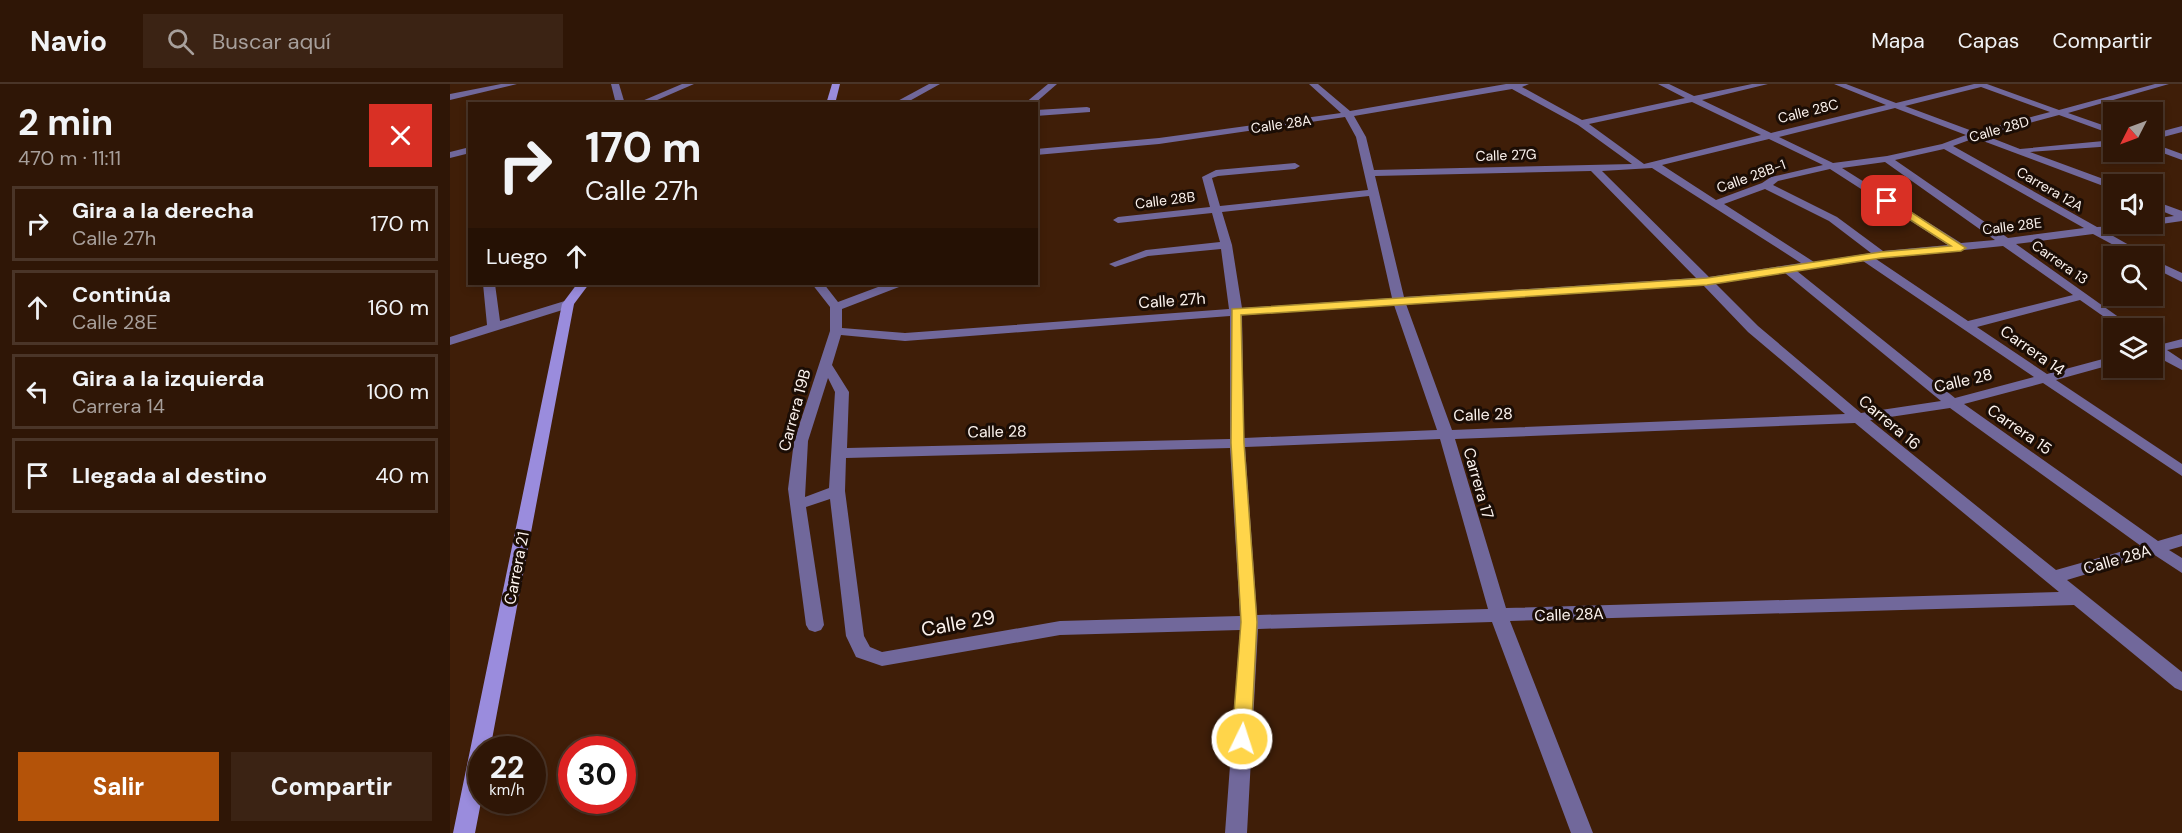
<!DOCTYPE html>
<html lang="es">
<meta charset="utf-8">
<style>
:root{--surface:#2f1606;--page:#3b2314;--text:#f1f3f6;--muted:#a79f9b;--line:#4a3528;--accent:#b45309}
body{margin:0;font-family:"DM Sans",sans-serif;background:var(--page);color:var(--text);height:100vh;display:flex;flex-direction:column;font-size:22px;white-space:nowrap}
*{box-sizing:border-box;margin:0}
p{font-size:20px;color:var(--muted)}
.icon{flex:none;width:33px;height:33px;fill:none;stroke:currentColor;stroke-width:2;stroke-linecap:round;stroke-linejoin:round}
.map{position:relative;flex:1;overflow:hidden}
.panel{display:flex;flex-direction:column;background:var(--surface);width:450px}
.panel>*{flex:none}
.banner{position:absolute;left:18px;top:18px;width:570px;height:183px;border-radius:0px;box-shadow:0 3px 9px #0003,0 0 0 2px var(--line);background:#2f1606;color:var(--text);overflow:hidden}
.needle{width:39px;rotate:228deg}
.controls{position:absolute;left:1653px;top:18px;display:grid;gap:12px}
.controls a{display:grid;place-items:center;width:60px;height:60px;border-radius:0px;background:var(--surface);box-shadow:0 3px 9px #0003,0 0 0 2px var(--line);font-size:30px}
.speed{position:absolute;left:18px;top:652px;display:flex;gap:12px;font-size:30px;font-weight:700;text-align:center}
.speed>*{display:grid;place-content:center;width:78px;height:78px;border-radius:50%;background:var(--surface);box-shadow:0 3px 9px #0003,0 0 0 2px var(--line);line-height:1}
.speed small{font-size:15px;font-weight:400}
.speed .limit{border:9px solid #d22;background:#fff;color:#111}
.pin{position:absolute;display:grid;place-items:center;width:51px;height:51px;color:#fff;margin:-26px;border-radius:12px;box-shadow:0 3px 9px #0006}
.me{position:absolute;width:66px;margin:-33px;rotate:4deg;stroke-linejoin:round;filter:drop-shadow(0 0 4px #0008)}
.turn{display:flex;align-items:center;gap:21px;height:126px;padding:0 18px;font-size:27px}
.turn .icon{width:78px;height:78px;stroke-width:2.5}
.turn b{display:block;font-size:42px;line-height:51px}
.then{display:flex;align-items:center;height:57px;padding:0 18px;background:#0003;gap:12px;font-size:22px}
.round{display:grid;place-items:center;flex:none;width:63px;height:63px;border-radius:0px;background:var(--page)}
.headline{display:flex;align-items:center;justify-content:space-between;height:102px;padding:0 18px}
h1{font-size:36px;font-weight:700;line-height:45px}
.cta{display:flex;gap:12px;margin-top:auto;padding:12px 18px}
.cta a{flex:1;height:69px;border-radius:0px;background:var(--accent);color:#fff;font-size:24px;font-weight:700;line-height:69px;text-align:center}
.cta a+a{background:var(--page);color:var(--text)}
ul{padding:0;list-style:none}
li{display:flex;align-items:center;gap:18px;height:75px;margin:0 12px 9px;padding:0 6px;border:3px solid var(--line);border-radius:0px}
li div{flex:1}
li b{display:block;font-size:22px}
li em{font-style:normal}
header{display:flex;align-items:center;gap:36px;box-sizing:border-box;height:84px;padding:0 30px;background:var(--surface);border-bottom:2px solid var(--line)}
header strong{font-size:28px}
nav{display:flex;gap:33px;margin-inline-start:auto;font-size:21px}
.search{width:420px;height:54px;background:var(--page);display:flex;align-items:center;gap:15px;box-sizing:border-box;padding:0 21px;border-radius:0px;color:var(--muted);font-size:22px}
main{display:flex;flex:1;min-height:0}
.map>svg:first-child{display:block}
.lines{fill:none;stroke-linecap:round;stroke-linejoin:round}
.street{fill:#71689b;fill-rule:evenodd}
.secondary{fill:#9a8cdd;fill-rule:evenodd}
.route{fill:#ffd54a;stroke:#a68a30;stroke-width:1.5}
.labels{text-anchor:middle;stroke-width:6;stroke-linejoin:round;paint-order:stroke}
.far-street-label{font-size:14px;fill:#fcf3ee;stroke:#1b0d05}
.street-label{font-size:16px;fill:#fcf3ee;stroke:#1b0d05}
.near-street-label{font-size:20px;fill:#fcf3ee;stroke:#1b0d05}
</style>
<header>
<strong>Navio</strong>
<div class="search"><svg class="icon" aria-label="search" viewBox="0 0 24 24"><circle cx="10" cy="10" r="6"/><path d="M15 15l6 6"/></svg>Buscar aquí</div>
<nav><a>Mapa</a><a>Capas</a><a>Compartir</a></nav>
</header>
<main>
<section class="panel">
<div class="headline"><div><h1>2 min</h1><p>470 m · 11:11</p></div><a class="round" style="background:#d93025;color:#fff"><svg class="icon" aria-label="close" viewBox="0 0 24 24"><path d="M6 6l12 12M18 6L6 18"/></svg></a></div>
<ul>
<li><svg class="icon" aria-label="right" viewBox="0 0 24 24"><path d="M7 20v-9h11M14 6l5 5-5 5"/></svg><div><b>Gira a la derecha</b><p>Calle 27h</p></div><em>170 m</em></li>
<li><svg class="icon" aria-label="ahead" viewBox="0 0 24 24"><path d="M12 20V5M6 11l6-6 6 6"/></svg><div><b>Continúa</b><p>Calle 28E</p></div><em>160 m</em></li>
<li><svg class="icon" aria-label="left" viewBox="0 0 24 24"><path d="M17 20v-9H6M10 6l-5 5 5 5"/></svg><div><b>Gira a la izquierda</b><p>Carrera 14</p></div><em>100 m</em></li>
<li><svg class="icon" aria-label="arrive" viewBox="0 0 24 24"><path d="M6 21V4h12l-3 4 3 4H6"/></svg><div><b>Llegada al destino</b></div><em>40 m</em></li>
</ul>
<div class="cta"><a>Salir</a><a>Compartir</a></div>
</section>
<div class="map">
<svg width="1732" height="749" viewBox="0 0 1732 749">
<rect width="100%" height="100%" fill="#3f1e08"/>
<g class="lines">
<!-- street -->
<g class="street">
<path d="M51 0H67L0 16V10Z"/>
<path d="M161 0H169L175 20H166Z"/>
<path d="M232 0H244L198 20H185Z"/>
<path d="M479 0H490L454 20H442Z"/>
<path d="M598 0H607L584 20H574Z"/>
<path d="M859 0H868L900 27 1056 0H1079L1072 3 1132 36 1235 14 1208 0H1219L1244 12 1302 0H1318L1252 16 1321 49 1436 21 1384 0H1396L1446 19 1524 0H1537L1609 26 1705 0H1719L1618 29 1664 45V51L1609 31 1534 51 1570 65 1664 56V62L1580 68 1667 100H1664V106L1525 54 1503 62 1647 143 1702 140V135L1724 132 1702 123V116L1732 127V137L1656 148 1695 170 1696 172H1684L1643 150 1566 160 1684 244H1670L1630 216 1527 243 1597 290 1664 272V280L1606 296 1732 380V392L1593 299 1514 320 1708 457 1732 450V462L1719 466 1732 474V489L1703 470 1617 496 1732 588V607L1725 604 1624 521 1060 537 1143 749H1121L1042 538 808 545 797 749H775L790 546 610 551 432 582 406 573 396 552 380 415 356 423 374 541 371 546 365 548 359 546 356 541 338 405 344 357 380 247V223L362 200H374L388 218 436 200H451L449 203 392 225V244L455 249 779 225 771 165 698 172 665 183 659 180 696 166 770 158 762 129 668 139 663 136 668 133 760 123 752 93 766 86 845 79 850 82 845 85 768 92 762 94 770 122 918 106 906 53 895 33 709 60 586 71V65L709 54 891 29ZM1531 3 1600 28 1525 48 1455 22ZM1062 5 1128 41 1182 80 924 86 916 53 904 32ZM1242 18 1311 51 1194 80 1139 40ZM1445 24 1516 51 1492 60 1437 72 1383 79 1329 53ZM1319 55 1373 81 1321 93 1312 99 1266 116 1212 81ZM1494 65 1634 144 1558 154 1445 76ZM1435 78 1545 156 1511 159 1392 84ZM1202 84 1351 179 1259 193 1152 87ZM1380 85 1498 161 1433 167 1387 133 1323 101 1328 97ZM1141 87 1246 194 954 213 925 92ZM1315 105 1379 137 1421 169 1364 178 1274 120ZM919 112 942 214 792 224 782 161 772 128ZM1553 162 1623 211 1518 237 1426 175ZM1413 177 1584 293 1505 314 1347 187ZM1335 189 1491 317 1411 329 1308 242 1265 199ZM1253 201 1298 248 1395 330 1002 346 956 220ZM944 221 987 346 794 354 792 231ZM780 232V355L397 364 399 308 382 281 391 251 455 257ZM378 294 385 308 379 404 355 413 358 357ZM1500 324 1691 462 1606 486 1420 336ZM1405 339 1609 508 1056 524 1005 355ZM990 355 1038 525 807 531 795 363ZM780 364 790 532 610 537 432 568 420 563 414 552 395 407 396 374Z"/>
<path d="M637 23 640 24V28L586 32V26Z"/>
<path d="M1732 42V48L1702 56V50Z"/>
<path d="M1702 59 1732 70V76L1702 65Z"/>
<path d="M20 63V69L0 74V68Z"/>
<path d="M1702 175 1732 189V198L1702 183Z"/>
<path d="M33 200H45L50 237 118 216 124 220 122 223 0 261V253L37 241Z"/>
<path d="M1732 255V263L1717 266 1732 276V286L1702 270V258L1709 261Z"/>
</g>
<!-- secondary -->
<g class="secondary">
<path d="M382 0H390L385 20H376Z"/>
<path d="M127 200H139L124 220 40 666H32V713L25 749H3L112 220Z"/>
</g>
</g>
<!-- route -->
<path class="route" d="M1434 115H1441L1516 164 1511 167 1431 174 1257 201 791 231 794 359 807 538 801 655 798 661 792 663 785 661 782 655 791 538 781 359 782 225 1257 194 1431 168 1501 162 1434 119Z"/>
<g class="labels">
<!-- far-street labels -->
<g class="far-street-label">
<text transform="translate(1358 27) rotate(-14)" y="5">Calle 28C</text>
<text transform="translate(831 40) rotate(-8)" y="5">Calle 28A</text>
<text transform="translate(1549 45) rotate(-16)" y="5">Calle 28D</text>
<text transform="translate(1056 71) rotate(-2)" y="5">Calle 27G</text>
<text transform="translate(1301 92) rotate(-20)" y="5">Calle 28B-1</text>
<text transform="translate(1600 105) rotate(30)" y="5">Carrera 12A</text>
<text transform="translate(715 116) rotate(-7)" y="5">Calle 28B</text>
<text transform="translate(1562 142) rotate(-7)" y="5">Calle 28E</text>
<text transform="translate(1610 178) rotate(35)" y="5">Carrera 13</text>
</g>
<!-- street labels -->
<g class="street-label">
<text transform="translate(722 216) rotate(-4)" y="6">Calle 27h</text>
<text transform="translate(1583 266) rotate(35)" y="6">Carrera 14</text>
<text transform="translate(1513 296) rotate(-13)" y="6">Calle 28</text>
<text transform="translate(344 326) rotate(-75)" y="6">Carrera 19B</text>
<text transform="translate(1033 330) rotate(-2)" y="6">Calle 28</text>
<text transform="translate(1440 338) rotate(40)" y="6">Carrera 16</text>
<text transform="translate(1570 345) rotate(35)" y="6">Carrera 15</text>
<text transform="translate(547 347) rotate(-1)" y="6">Calle 28</text>
<text transform="translate(1029 399) rotate(74)" y="6">Carrera 17</text>
<text transform="translate(1667 475) rotate(-16)" y="6">Calle 28A</text>
<text transform="translate(66 484) rotate(-79)" y="6">Carrera 21</text>
<text transform="translate(1119 530) rotate(-2)" y="6">Calle 28A</text>
</g>
<!-- near-street labels -->
<g class="near-street-label">
<text transform="translate(508 539) rotate(-10)" y="7">Calle 29</text>
</g>
</g>
</svg>
<div class="controls">
<a><svg class="needle" viewBox="-14 -14 28 28"><path d="M0-13l5 13h-10z" fill="#e53935"/><path d="M0 13l5-13h-10z" fill="#a79f9b"/></svg></a>
<a><svg class="icon" aria-label="sound" viewBox="0 0 24 24"><path d="M4 9h4l5-4v14l-5-4H4zM17 9q2 3 0 6"/></svg></a>
<a><svg class="icon" aria-label="search" viewBox="0 0 24 24"><circle cx="10" cy="10" r="6"/><path d="M15 15l6 6"/></svg></a>
<a><svg class="icon" aria-label="layers" viewBox="0 0 24 24"><path d="M12 4l9 5-9 5-9-5zM3 14l9 5 9-5"/></svg></a>
</div>
<div class="speed"><div>22<small>km/h</small></div><div class="limit">30</div></div>
<div class="pin" style="left:1437px;top:117px;background:#d93025"><svg class="icon" aria-label="arrive" viewBox="0 0 24 24"><path d="M6 21V4h12l-3 4 3 4H6"/></svg></div>
<svg class="me" style="left:792px;top:655px" viewBox="-20 -20 40 40"><circle r="17" fill="#ffd54a" stroke="#fff" stroke-width="3"/><path d="M0-11L8 9 0 5-8 9z" fill="#fff"/></svg>
<div class="banner">
<div class="turn"><svg class="icon" aria-label="right" viewBox="0 0 24 24"><path d="M7 20v-9h11M14 6l5 5-5 5"/></svg><div><b>170 m</b>Calle 27h</div></div>
<div class="then">Luego<svg class="icon" aria-label="ahead" viewBox="0 0 24 24"><path d="M12 20V5M6 11l6-6 6 6"/></svg></div>
</div>
</div>
</main>
